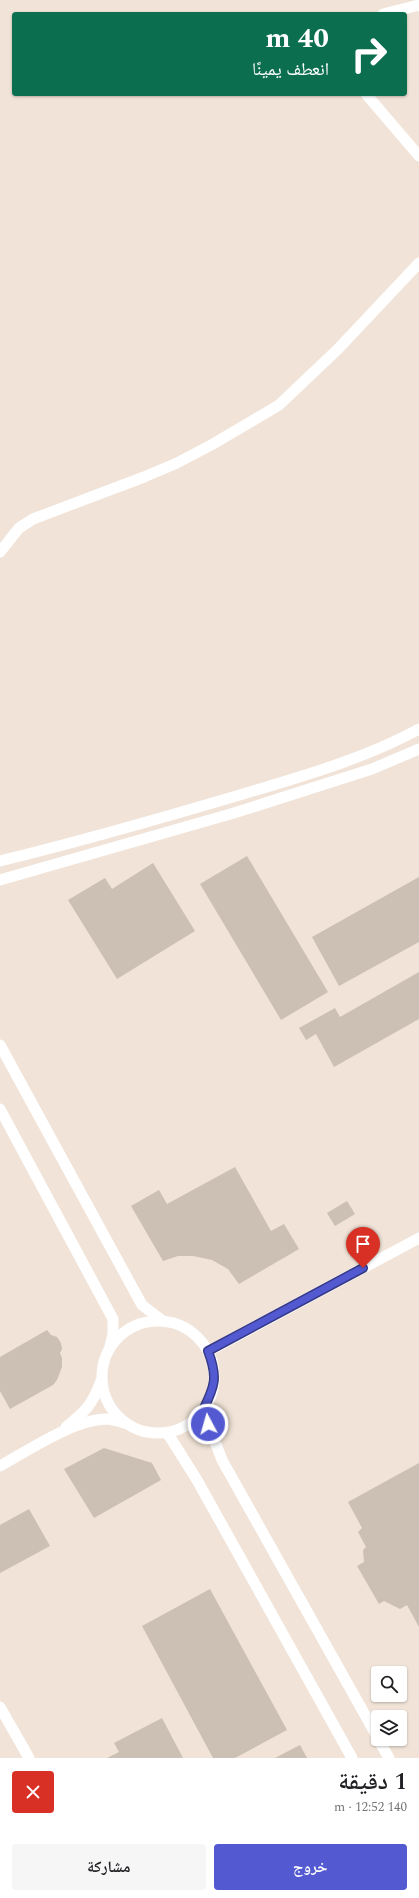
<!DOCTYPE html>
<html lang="ar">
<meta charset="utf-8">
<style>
:root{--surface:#fff;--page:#f6f6f6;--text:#202124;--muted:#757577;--accent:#5359d0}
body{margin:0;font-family:Spectral,"Noto Naskh Arabic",serif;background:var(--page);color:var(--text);direction:rtl;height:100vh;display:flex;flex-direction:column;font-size:15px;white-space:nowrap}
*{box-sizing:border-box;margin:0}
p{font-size:13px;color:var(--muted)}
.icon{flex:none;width:22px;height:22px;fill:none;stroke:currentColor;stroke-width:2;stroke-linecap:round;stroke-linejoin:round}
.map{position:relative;height:1758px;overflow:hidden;direction:ltr}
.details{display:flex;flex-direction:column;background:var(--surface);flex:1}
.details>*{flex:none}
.banner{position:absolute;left:12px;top:12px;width:395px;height:84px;border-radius:4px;box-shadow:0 1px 3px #0004;direction:rtl;background:#0b6e4f;color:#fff;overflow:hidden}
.fabs{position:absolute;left:371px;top:1666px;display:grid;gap:8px}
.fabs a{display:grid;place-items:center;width:36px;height:36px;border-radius:4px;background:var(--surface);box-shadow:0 1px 3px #0004;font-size:20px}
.pin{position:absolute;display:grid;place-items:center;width:34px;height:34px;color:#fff;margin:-41px -17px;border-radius:50% 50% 50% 0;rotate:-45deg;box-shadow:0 0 4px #0007}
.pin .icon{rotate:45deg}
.me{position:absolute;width:44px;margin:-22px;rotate:354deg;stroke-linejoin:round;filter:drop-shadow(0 0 3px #0008)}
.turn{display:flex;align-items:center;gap:14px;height:84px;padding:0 12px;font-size:18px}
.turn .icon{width:52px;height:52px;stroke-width:2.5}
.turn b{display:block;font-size:28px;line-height:34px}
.round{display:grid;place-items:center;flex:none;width:42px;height:42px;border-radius:4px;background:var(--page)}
.overview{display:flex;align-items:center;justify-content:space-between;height:68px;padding:0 12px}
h1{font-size:24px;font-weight:600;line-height:30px}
.primary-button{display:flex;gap:8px;margin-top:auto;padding:8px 12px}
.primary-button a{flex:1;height:46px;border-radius:4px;background:var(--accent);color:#fff;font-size:16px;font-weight:600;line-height:46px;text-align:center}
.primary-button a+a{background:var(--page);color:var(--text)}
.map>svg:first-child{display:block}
.building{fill:#ccbfb3}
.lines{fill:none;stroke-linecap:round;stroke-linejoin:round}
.street{stroke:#fff;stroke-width:11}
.route-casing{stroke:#363a87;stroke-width:10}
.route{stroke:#5359d0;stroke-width:7}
</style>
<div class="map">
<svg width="419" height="1758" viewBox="0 0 419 1758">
<rect width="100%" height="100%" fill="#f1e3d7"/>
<!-- building -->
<g class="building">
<path d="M247 856 328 992 281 1020 200 884Z"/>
<path d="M153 863 195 931 117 979 68 900 105 878 112 889Z"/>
<path d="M419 877V942L339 986 312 937Z"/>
<path d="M419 972V1019L334 1067 316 1034 306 1040 299 1028 335 1008 340 1017Z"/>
<path d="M235 1167 271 1231 284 1224 299 1249 239 1284 228 1269 212 1260 193 1256H178L163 1261 131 1206 159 1190 167 1204Z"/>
<path d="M347 1201 355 1214 335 1226 327 1213Z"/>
<path d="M47 1330 51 1335 57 1337 61 1343 62 1349 60 1353 62 1358V1367L57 1380 53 1385 10 1409 0 1391V1357Z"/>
<path d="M104 1448 152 1463 161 1480 94 1518 64 1469Z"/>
<path d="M419 1463V1627L407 1605 400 1609 384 1601 379 1604 357 1566 364 1562 363 1550 366 1547 358 1532 362 1528 348 1502Z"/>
<path d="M29 1509 50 1546 0 1573V1525Z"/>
<path d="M210 1589 287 1730 235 1758H213L142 1626Z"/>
<path d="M162 1718 183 1758H107L119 1752 114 1743Z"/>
<path d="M300 1745 307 1758H275Z"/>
</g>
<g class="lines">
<!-- street -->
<g class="street">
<path d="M383 14 419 5"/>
<path d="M366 94 419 156"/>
<path d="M0 552 19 528 33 519 144 477 177 463 213 444 279 405 338 349 419 263"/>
<path d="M0 861C82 841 162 818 243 794 303 776 364 759 419 729"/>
<path d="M0 880 234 813 372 769 419 749"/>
<path d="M0 1045 142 1305 163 1321"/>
<path d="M0 1109 113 1319V1334L110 1346"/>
<circle cx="158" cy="1377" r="56"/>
<path d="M209 1351 419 1238"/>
<path d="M203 1410 222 1460 378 1738"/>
<path d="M66 1427C86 1411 92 1405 101 1381"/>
<path d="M168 1434 197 1480 352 1758"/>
<path d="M0 1466C29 1450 73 1420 106 1419 112 1419 118 1421 124 1423"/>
<path d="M0 1707 29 1758"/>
<path d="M378 1739 389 1758"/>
</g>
</g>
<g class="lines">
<!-- route casing -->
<g class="route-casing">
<path id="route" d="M208 1424 203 1410C215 1386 218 1377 208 1351L363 1268"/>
</g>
<!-- route -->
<use href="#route" class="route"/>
</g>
</svg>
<div class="fabs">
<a><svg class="icon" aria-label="search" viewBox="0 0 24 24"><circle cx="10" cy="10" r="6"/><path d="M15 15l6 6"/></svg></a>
<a><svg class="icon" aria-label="layers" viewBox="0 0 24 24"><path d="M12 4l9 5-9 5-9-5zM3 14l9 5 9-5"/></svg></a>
</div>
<div class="pin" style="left:363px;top:1268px;background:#d93025"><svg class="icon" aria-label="arrive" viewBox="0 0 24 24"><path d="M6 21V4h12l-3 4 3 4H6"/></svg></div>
<svg class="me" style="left:208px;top:1424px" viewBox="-20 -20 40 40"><circle r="17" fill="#5359d0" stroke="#fff" stroke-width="3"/><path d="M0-11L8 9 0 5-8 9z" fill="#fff"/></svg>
<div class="banner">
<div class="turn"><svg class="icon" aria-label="right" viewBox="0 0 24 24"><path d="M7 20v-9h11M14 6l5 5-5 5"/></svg><div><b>40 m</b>انعطف يمينًا</div></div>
</div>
</div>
<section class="details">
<div class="overview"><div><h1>1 دقيقة</h1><p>140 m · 12:52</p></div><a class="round" style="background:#d93025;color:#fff"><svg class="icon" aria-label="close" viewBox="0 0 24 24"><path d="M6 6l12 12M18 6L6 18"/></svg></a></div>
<div class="primary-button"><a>خروج</a><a>مشاركة</a></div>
</section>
